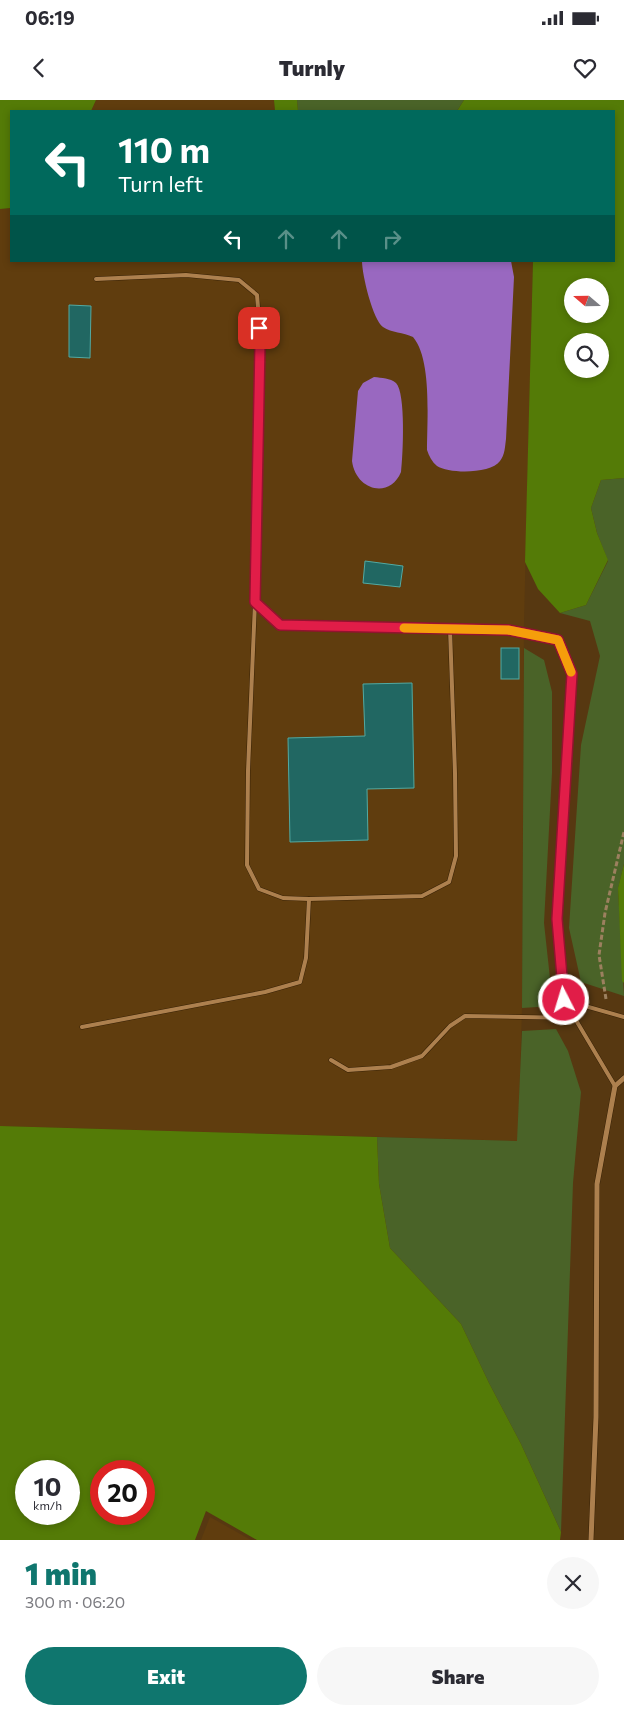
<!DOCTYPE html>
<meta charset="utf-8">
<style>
:root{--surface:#fff;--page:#f7f7f7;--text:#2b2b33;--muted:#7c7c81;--accent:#0f766e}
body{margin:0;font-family:Commissioner,sans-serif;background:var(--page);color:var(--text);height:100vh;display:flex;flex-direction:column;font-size:19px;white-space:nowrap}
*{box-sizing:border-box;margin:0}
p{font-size:16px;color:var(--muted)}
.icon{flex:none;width:28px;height:28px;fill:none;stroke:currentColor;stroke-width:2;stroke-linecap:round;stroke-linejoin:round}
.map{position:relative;height:1440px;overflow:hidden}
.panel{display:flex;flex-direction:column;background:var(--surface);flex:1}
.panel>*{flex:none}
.top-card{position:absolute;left:10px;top:10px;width:605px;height:152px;border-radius:0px;box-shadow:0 2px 8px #0003;background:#00695c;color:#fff;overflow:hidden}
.needle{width:32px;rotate:290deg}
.tools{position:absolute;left:564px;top:178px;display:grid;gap:10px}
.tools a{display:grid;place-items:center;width:45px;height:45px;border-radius:50%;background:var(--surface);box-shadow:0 2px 8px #0003;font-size:25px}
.speed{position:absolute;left:15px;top:1360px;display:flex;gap:10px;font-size:25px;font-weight:700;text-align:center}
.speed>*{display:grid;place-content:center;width:65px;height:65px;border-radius:50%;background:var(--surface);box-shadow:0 2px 8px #0003;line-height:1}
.speed small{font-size:12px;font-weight:400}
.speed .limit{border:8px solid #d22;background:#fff;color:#111}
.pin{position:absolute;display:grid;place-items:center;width:42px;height:42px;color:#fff;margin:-21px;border-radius:10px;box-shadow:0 2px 8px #0006}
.me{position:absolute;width:55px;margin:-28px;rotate:355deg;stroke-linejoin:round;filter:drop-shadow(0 0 4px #0008)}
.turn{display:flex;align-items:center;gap:18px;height:105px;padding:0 25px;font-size:22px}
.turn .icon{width:65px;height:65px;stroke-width:2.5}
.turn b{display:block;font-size:35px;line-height:42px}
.lanes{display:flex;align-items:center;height:48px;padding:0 25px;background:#0003;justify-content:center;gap:25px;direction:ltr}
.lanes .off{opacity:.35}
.round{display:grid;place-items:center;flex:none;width:52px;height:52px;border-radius:26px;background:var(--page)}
.headline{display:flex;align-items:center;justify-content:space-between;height:85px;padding:0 25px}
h1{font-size:30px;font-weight:800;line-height:38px;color:var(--accent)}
.cta{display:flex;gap:10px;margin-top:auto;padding:10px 25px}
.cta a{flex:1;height:58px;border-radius:30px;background:var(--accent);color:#fff;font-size:20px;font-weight:800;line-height:58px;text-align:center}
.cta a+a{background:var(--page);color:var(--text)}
.status{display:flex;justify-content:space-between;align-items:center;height:35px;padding:0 25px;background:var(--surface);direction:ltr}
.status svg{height:14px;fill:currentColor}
header{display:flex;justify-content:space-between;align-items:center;height:65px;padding:0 25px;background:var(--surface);font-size:22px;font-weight:800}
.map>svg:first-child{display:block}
.built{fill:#603d0e}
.green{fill:#4a6328}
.forest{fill:#547b07;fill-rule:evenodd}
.water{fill:#9968c0}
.building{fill:#216762;stroke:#51aaa3}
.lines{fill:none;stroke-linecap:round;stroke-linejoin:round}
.lane-casing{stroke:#372106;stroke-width:5}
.street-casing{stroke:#372106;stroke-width:6}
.path{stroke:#9c805f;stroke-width:3;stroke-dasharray:5 2.5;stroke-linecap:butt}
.lane{stroke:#ad804e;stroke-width:4}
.street{stroke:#ad804e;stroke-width:5}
.route-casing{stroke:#92132f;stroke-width:12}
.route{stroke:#e11d48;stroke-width:9}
.slow{stroke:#f59e0b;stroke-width:9}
</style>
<div class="status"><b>06:19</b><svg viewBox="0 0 49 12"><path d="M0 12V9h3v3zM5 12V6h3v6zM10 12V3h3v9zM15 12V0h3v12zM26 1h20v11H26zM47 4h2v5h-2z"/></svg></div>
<header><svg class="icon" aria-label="back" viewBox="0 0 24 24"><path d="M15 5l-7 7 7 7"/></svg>Turnly<svg class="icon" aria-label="heart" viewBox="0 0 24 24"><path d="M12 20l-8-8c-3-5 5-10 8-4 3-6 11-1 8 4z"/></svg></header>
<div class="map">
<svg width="624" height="1440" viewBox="0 0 624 1440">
<rect width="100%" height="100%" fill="#573811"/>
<!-- built -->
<g class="built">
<path d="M96 0H274L275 11H91Z"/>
<path d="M11 108V161H533L524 521 522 908 518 1041 0 1026V109Z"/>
<path d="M210 1417 251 1440H201Z"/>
</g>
<!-- green -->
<g class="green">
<path d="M297 0H464L457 11H298Z"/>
<path d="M624 378V764L618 789 624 896 581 882 569 828 581 645 600 556 590 521 560 513 586 505 608 461 597 433 591 408 601 380Z"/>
<path d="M524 548 544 560 552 592V673L544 823 553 906 522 908Z"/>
<path d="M556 929 568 951 581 992 573 1083 561 1432 521 1344 489 1283 461 1224 390 1148 379 1084 377 1037 517 1041 522 931Z"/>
</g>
<!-- forest -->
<g class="forest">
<path d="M0 0H96L91 11H11V108L0 109Z"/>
<path d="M274 0H297L298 11H275Z"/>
<path d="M464 0H624V378L601 380 591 408 597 433 608 460 586 505 560 513 538 489 525 462 533 161H614V11H457ZM572 186H600V214H572ZM600 241V269H572V241Z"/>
<path d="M624 764V883L622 881 618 788Z"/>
<path d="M0 1026 377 1037 379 1084 390 1148 461 1224 489 1283 521 1344 561 1432 560 1440H257L206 1411 195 1440H0ZM69 1371V1414H26V1371ZM144 1371V1414H101V1371Z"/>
</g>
<!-- water -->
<g class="water">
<path d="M362 161H511L514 177 506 339C505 346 505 355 500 361 491 374 449 374 437 366 432 362 429 356 427 350 427 320 432 259 413 237 403 232 392 233 383 227 373 220 362 175 362 161Z"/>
<path d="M374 277C382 278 390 278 396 283 406 293 403 356 401 372 390 399 356 391 352 361L358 291 363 283Z"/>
</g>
<!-- building -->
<g class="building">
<path d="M69 205 91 206 90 258 69 257Z"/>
<path d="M365 461 403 466 400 487 363 483Z"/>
<rect x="501" y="548" width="18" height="31"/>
<path d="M412 583 414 688 367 689 368 740 290 742 288 638 365 636 363 584Z"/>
</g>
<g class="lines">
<!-- lane casing -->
<g class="lane-casing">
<g id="lane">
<path d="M96 179 186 175 239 180 257 195 261 244 255 502 280 525 508 530 558 540 572 574 557 819 564 900 615 986"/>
<path d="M255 502 248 671 247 765 259 789 283 798 309 799 422 796 449 782 456 756 455 673 450 529"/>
<path d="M564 900 624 917"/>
<path d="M82 927 265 892 300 882 306 858 309 799"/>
<path d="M331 960 348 970 391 967 422 956 450 926 465 916 575 918"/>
</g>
</g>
<!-- street casing -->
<g class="street-casing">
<path id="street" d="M591 1440 596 1317 597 1084 615 986 624 978"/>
</g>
<!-- path -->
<path class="path" d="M606 899 599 855 605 813 624 732"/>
<!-- lane -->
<use href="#lane" class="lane"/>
<!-- street -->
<use href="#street" class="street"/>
</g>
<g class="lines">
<!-- route casing -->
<g class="route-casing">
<path id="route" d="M259 228 260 244 255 502 280 525 508 530 558 540 572 574 557 819 564 900"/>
</g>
<!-- route -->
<use href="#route" class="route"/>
<!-- slow -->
<path class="slow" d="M404 528 508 530 558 540 571 572"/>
</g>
</svg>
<div class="tools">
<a><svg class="needle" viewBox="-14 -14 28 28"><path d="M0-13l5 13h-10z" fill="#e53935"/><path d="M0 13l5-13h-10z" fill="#7c7c81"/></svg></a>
<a><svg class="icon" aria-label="search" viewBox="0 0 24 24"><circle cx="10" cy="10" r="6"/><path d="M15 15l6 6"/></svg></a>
</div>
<div class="speed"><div>10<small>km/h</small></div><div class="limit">20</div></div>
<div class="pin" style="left:259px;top:228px;background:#d93025"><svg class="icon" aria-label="arrive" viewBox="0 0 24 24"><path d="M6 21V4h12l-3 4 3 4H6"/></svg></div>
<svg class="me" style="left:564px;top:900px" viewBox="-20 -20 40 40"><circle r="17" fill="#e11d48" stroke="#fff" stroke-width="3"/><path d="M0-11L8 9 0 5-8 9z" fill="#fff"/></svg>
<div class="top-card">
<div class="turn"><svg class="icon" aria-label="left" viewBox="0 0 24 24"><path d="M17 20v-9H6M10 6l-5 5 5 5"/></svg><div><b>110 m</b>Turn left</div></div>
<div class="lanes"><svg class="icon" aria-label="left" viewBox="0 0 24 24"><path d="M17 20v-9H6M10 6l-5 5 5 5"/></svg><svg class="icon off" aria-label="ahead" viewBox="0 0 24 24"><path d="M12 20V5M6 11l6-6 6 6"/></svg><svg class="icon off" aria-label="ahead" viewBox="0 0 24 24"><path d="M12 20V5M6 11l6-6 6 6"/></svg><svg class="icon off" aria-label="right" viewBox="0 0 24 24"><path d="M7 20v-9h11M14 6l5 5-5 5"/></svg></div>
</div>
</div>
<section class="panel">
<div class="headline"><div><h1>1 min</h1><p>300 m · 06:20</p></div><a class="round"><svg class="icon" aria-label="close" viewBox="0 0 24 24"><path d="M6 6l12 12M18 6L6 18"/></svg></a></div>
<div class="cta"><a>Exit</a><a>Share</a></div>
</section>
